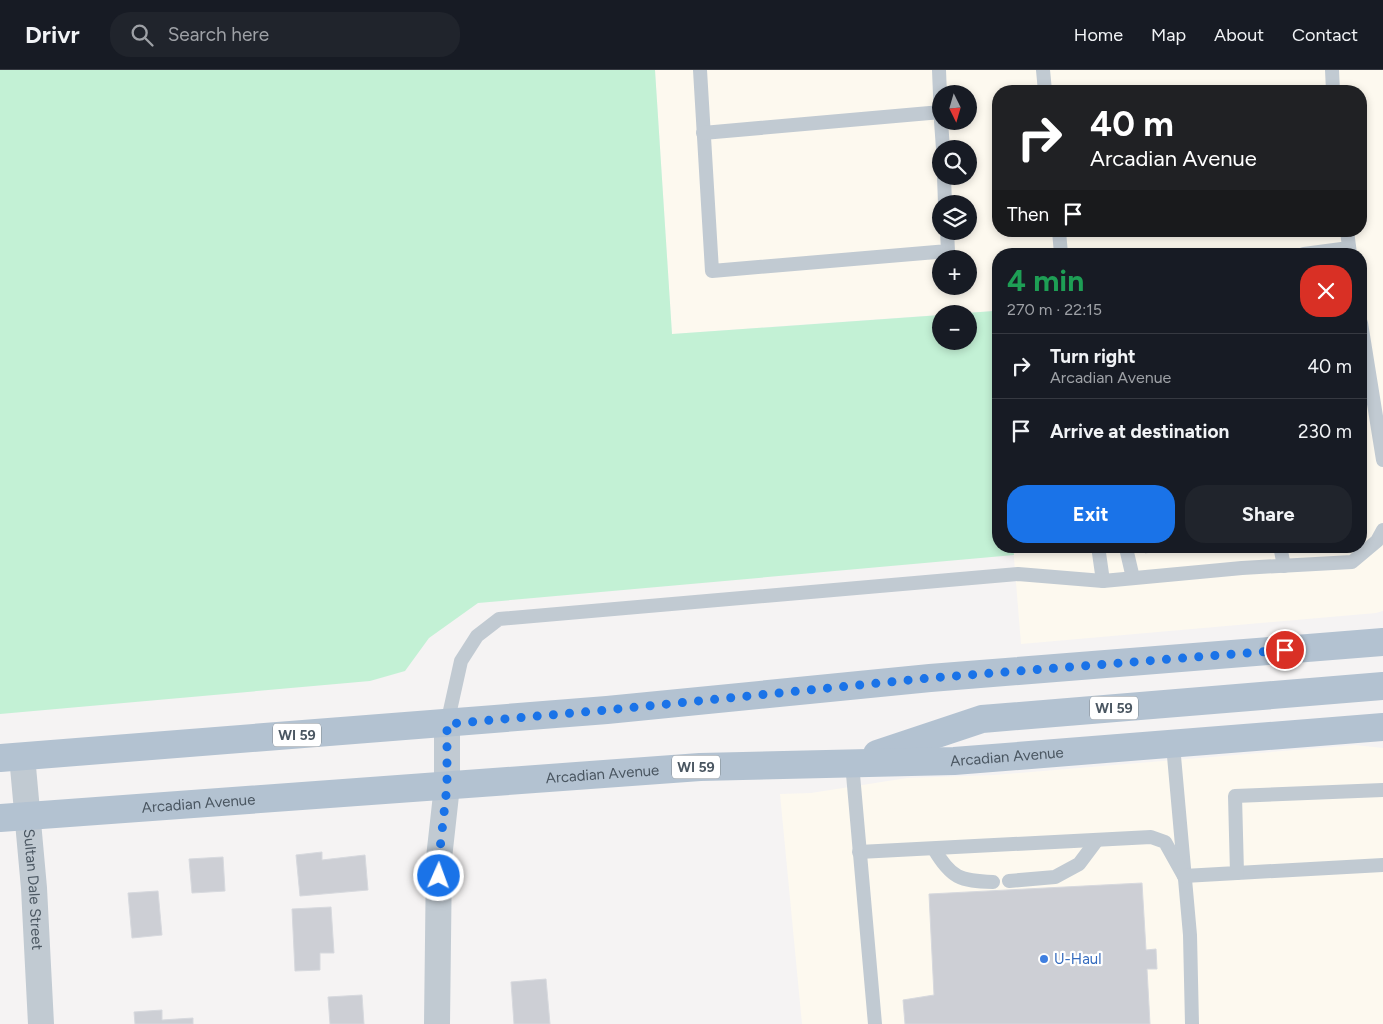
<!DOCTYPE html>
<meta charset="utf-8">
<style>
:root{--surface:#171b24;--page:#20242c;--text:#f1f3f6;--muted:#9ea1a6;--line:#363941;--accent:#1a73e8}
body{margin:0;font-family:Figtree,sans-serif;background:var(--page);color:var(--text);height:100vh;display:flex;flex-direction:column;font-size:19px;white-space:nowrap}
*{box-sizing:border-box;margin:0}
p{font-size:16px;color:var(--muted)}
.icon{flex:none;width:28px;height:28px;fill:none;stroke:currentColor;stroke-width:2;stroke-linecap:round;stroke-linejoin:round}
.map{position:relative;flex:1;overflow:hidden}
.details{position:absolute;left:992px;top:178px;width:375px;height:305px;display:flex;flex-direction:column;background:var(--surface);border-radius:20px;box-shadow:0 2px 8px #0003}
.details>*{flex:none}
.banner{position:absolute;left:992px;top:15px;width:375px;height:152px;border-radius:20px;box-shadow:0 2px 8px #0003;background:#202124;color:#fff;overflow:hidden}
.needle{width:32px;rotate:175deg}
.controls{position:absolute;left:932px;top:15px;display:grid;gap:10px}
.controls a{display:grid;place-items:center;width:45px;height:45px;border-radius:50%;background:var(--surface);box-shadow:0 2px 8px #0003;font-size:25px}
.pin{position:absolute;display:grid;place-items:center;width:42px;height:42px;color:#fff;margin:-21px;border:2px solid #fff;border-radius:50%;box-shadow:0 1px 5px #0007}
.me{position:absolute;width:55px;margin:-28px;rotate:2deg;stroke-linejoin:round;filter:drop-shadow(0 0 4px #0008)}
.turn{display:flex;align-items:center;gap:18px;height:105px;padding:0 15px;font-size:22px}
.turn .icon{width:65px;height:65px;stroke-width:2.5}
.turn b{display:block;font-size:35px;line-height:42px}
.then{display:flex;align-items:center;height:48px;padding:0 15px;background:#0003;gap:10px;font-size:19px}
.round{display:grid;place-items:center;flex:none;width:52px;height:52px;border-radius:20px;background:var(--page)}
.headline{display:flex;align-items:center;justify-content:space-between;height:85px;padding:0 15px}
h1{font-size:30px;font-weight:700;line-height:38px;color:#1e9e55}
.cta{display:flex;gap:10px;margin-top:auto;padding:10px 15px}
.cta a{flex:1;height:58px;border-radius:20px;background:var(--accent);color:#fff;font-size:20px;font-weight:700;line-height:58px;text-align:center}
.cta a+a{background:var(--page);color:var(--text)}
ul{padding:0;list-style:none}
li{display:flex;align-items:center;gap:15px;height:65px;padding:0 15px;border-top:1px solid var(--line)}
li div{flex:1}
li b{display:block;font-size:19px}
li em{font-style:normal}
header{display:flex;align-items:center;gap:30px;box-sizing:border-box;height:70px;padding:0 25px;background:var(--surface);border-bottom:1px solid var(--line)}
header strong{font-size:24px}
nav{display:flex;gap:28px;margin-inline-start:auto;font-size:18px}
.search{width:350px;height:45px;background:var(--page);display:flex;align-items:center;gap:12px;box-sizing:border-box;padding:0 18px;border-radius:20px;color:var(--muted);font-size:19px}
.map>svg:first-child{display:block}
.commercial{fill:#fdf9ef;fill-rule:evenodd}
.green{fill:#c3f1d5}
.building{fill:#cdcfd5;stroke:#d7d9de}
.lines{fill:none;stroke-linecap:round;stroke-linejoin:round}
.lane{stroke:#c1cad2;stroke-width:14}
.street{stroke:#c1cad2;stroke-width:26}
.primary{stroke:#b3c2d1;stroke-width:28}
.route{stroke:#1a73e8;stroke-width:9;stroke-dasharray:0 16.2}
.shop-dot{fill:#3f7fe0;stroke:#fff;stroke-width:2}
.labels{text-anchor:middle;stroke-width:4.5;stroke-linejoin:round;paint-order:stroke}
.shield{fill:#fff;stroke:#808990;stroke-width:1}
.shield-label{font-size:14px;font-weight:bold;fill:#4a5661}
.street-label{font-size:15px;fill:#4a5661;stroke:#fff}
.shop-label{font-size:15px;fill:#366cbe;stroke:#fff;text-anchor:start}
</style>
<header>
<strong>Drivr</strong>
<div class="search"><svg class="icon" aria-label="search" viewBox="0 0 24 24"><circle cx="10" cy="10" r="6"/><path d="M15 15l6 6"/></svg>Search here</div>
<nav><a>Home</a><a>Map</a><a>About</a><a>Contact</a></nav>
</header>
<div class="map">
<svg width="1383" height="954" viewBox="0 0 1383 954">
<rect width="100%" height="100%" fill="#f5f3f3"/>
<!-- commercial -->
<g class="commercial">
<path d="M655 0H1383V541L1376 543 1021 574 1013 476H1361V184H999V299L994 241 672 264ZM999 21H1361V161H999ZM941 24H969V51H941ZM941 79H969V106H941ZM941 134H969V161H941ZM941 189H969V216H941Z"/>
<path d="M1355 675 1383 678V954H802L780 724 811 723 907 708 994 705Z"/>
</g>
<!-- green -->
<path class="green" d="M0 0H655L672 264 941 245V271H969V244H952L994 241 999 299V476H1013L1014 485 478 533 429 568 405 601 370 611 0 644Z"/>
<!-- building -->
<g class="building">
<path d="M1144 476H1188L1145 483Z"/>
<path d="M322 782V790L365 785 368 820 300 826 296 785Z"/>
<path d="M223 787 225 821 192 823 189 789Z"/>
<path d="M1142 813 1146 880 1156 879 1157 899H1147L1150 954H905L903 930 934 925 929 824Z"/>
<path d="M158 821 162 865 132 868 128 823Z"/>
<path d="M331 837 334 883H320V900L295 901 292 839Z"/>
<path d="M546 909 550 954H514L511 912Z"/>
<path d="M362 925 364 954H330L328 927Z"/>
<path d="M162 940V950L193 948V954H135L134 942Z"/>
</g>
<g class="lines">
<!-- lane -->
<g class="lane">
<path d="M700 0 712 201 948 181 947 161"/>
<path d="M939 0 941 50"/>
<path d="M1043 0 1045 21"/>
<path d="M1332 0 1333 21"/>
<path d="M941 51 943 79"/>
<path d="M703 63 941 42"/>
<path d="M944 106 945 134"/>
<path d="M1059 161 1061 184"/>
<path d="M1347 161 1350 184"/>
<path d="M1304 184 1349 178"/>
<path d="M1361 253 1383 390"/>
<path d="M1098 476 1103 511"/>
<path d="M1280 476 1284 496"/>
<path d="M1126 478 1133 508"/>
<path d="M447 654 461 591 477 566 499 549 1018 504 1103 511 1242 498 1352 492 1377 471 1383 460"/>
<path d="M1173 675 1190 865 1192 954"/>
<path d="M852 693 875 954"/>
<path d="M934 779C951 808 960 811 993 812"/>
<path d="M859 782 1151 767 1165 772 1184 806"/>
<path d="M1237 803 1383 795"/>
<path d="M1184 806 1237 803 1235 726 1383 720"/>
<path d="M1009 811 1055 807 1079 794 1097 770"/>
</g>
<!-- street -->
<g class="street">
<path id="s1" d="M22 686 34 818 41 954"/>
<path d="M437 954 439 788 447 716V654"/>
</g>
<!-- primary -->
<g class="primary">
<path d="M877 684 982 649 1383 616"/>
<path d="M0 688 607 640 930 608 1383 572"/>
<path id="s2" d="M0 748 700 697 954 691 1383 657"/>
</g>
</g>
<g class="lines">
<!-- route -->
<path class="route" d="M439 806V788L447 716V654L607 640 930 608 1285 580"/>
</g>
<!-- markers -->
<circle class="shop-dot" cx="1044" cy="889" r="5"/>
<g class="labels">
<!-- shield labels -->
<g class="shield">
<rect x="1090" y="626.5" width="48" height="23" rx="4"/>
<rect x="273" y="653.5" width="48" height="23" rx="4"/>
<rect x="672" y="685.5" width="48" height="23" rx="4"/>
</g>
<g class="shield-label">
<text x="1114" y="643">WI 59</text>
<text x="297" y="670">WI 59</text>
<text x="696" y="702">WI 59</text>
</g>
<!-- street labels -->
<g class="street-label">
<text dy="5" stroke="none"><textPath href="#s2" startOffset="1009">Arcadian Avenue</textPath></text>
<text dy="5" stroke="none"><textPath href="#s2" startOffset="604">Arcadian Avenue</textPath></text>
<text dy="5" stroke="none"><textPath href="#s2" startOffset="199">Arcadian Avenue</textPath></text>
<text dy="5" stroke="none"><textPath href="#s1" startOffset="134">Sultan Dale Street</textPath></text>
</g>
<!-- shop labels -->
<g class="shop-label">
<text x="1054" y="894">U-Haul</text>
</g>
</g>
</svg>
<div class="controls">
<a><svg class="needle" viewBox="-14 -14 28 28"><path d="M0-13l5 13h-10z" fill="#e53935"/><path d="M0 13l5-13h-10z" fill="#9ea1a6"/></svg></a>
<a><svg class="icon" aria-label="search" viewBox="0 0 24 24"><circle cx="10" cy="10" r="6"/><path d="M15 15l6 6"/></svg></a>
<a><svg class="icon" aria-label="layers" viewBox="0 0 24 24"><path d="M12 4l9 5-9 5-9-5zM3 14l9 5 9-5"/></svg></a>
<a>+</a>
<a>−</a>
</div>
<div class="pin" style="left:1285px;top:580px;background:#d93025"><svg class="icon" aria-label="arrive" viewBox="0 0 24 24"><path d="M6 21V4h12l-3 4 3 4H6"/></svg></div>
<svg class="me" style="left:439px;top:806px" viewBox="-20 -20 40 40"><circle r="17" fill="#1a73e8" stroke="#fff" stroke-width="3"/><path d="M0-11L8 9 0 5-8 9z" fill="#fff"/></svg>
<div class="banner">
<div class="turn"><svg class="icon" aria-label="right" viewBox="0 0 24 24"><path d="M7 20v-9h11M14 6l5 5-5 5"/></svg><div><b>40 m</b>Arcadian Avenue</div></div>
<div class="then">Then<svg class="icon" aria-label="arrive" viewBox="0 0 24 24"><path d="M6 21V4h12l-3 4 3 4H6"/></svg></div>
</div>
<section class="details">
<div class="headline"><div><h1>4 min</h1><p>270 m · 22:15</p></div><a class="round" style="background:#d93025;color:#fff"><svg class="icon" aria-label="close" viewBox="0 0 24 24"><path d="M6 6l12 12M18 6L6 18"/></svg></a></div>
<ul>
<li><svg class="icon" aria-label="right" viewBox="0 0 24 24"><path d="M7 20v-9h11M14 6l5 5-5 5"/></svg><div><b>Turn right</b><p>Arcadian Avenue</p></div><em>40 m</em></li>
<li><svg class="icon" aria-label="arrive" viewBox="0 0 24 24"><path d="M6 21V4h12l-3 4 3 4H6"/></svg><div><b>Arrive at destination</b></div><em>230 m</em></li>
</ul>
<div class="cta"><a>Exit</a><a>Share</a></div>
</section>
</div>
